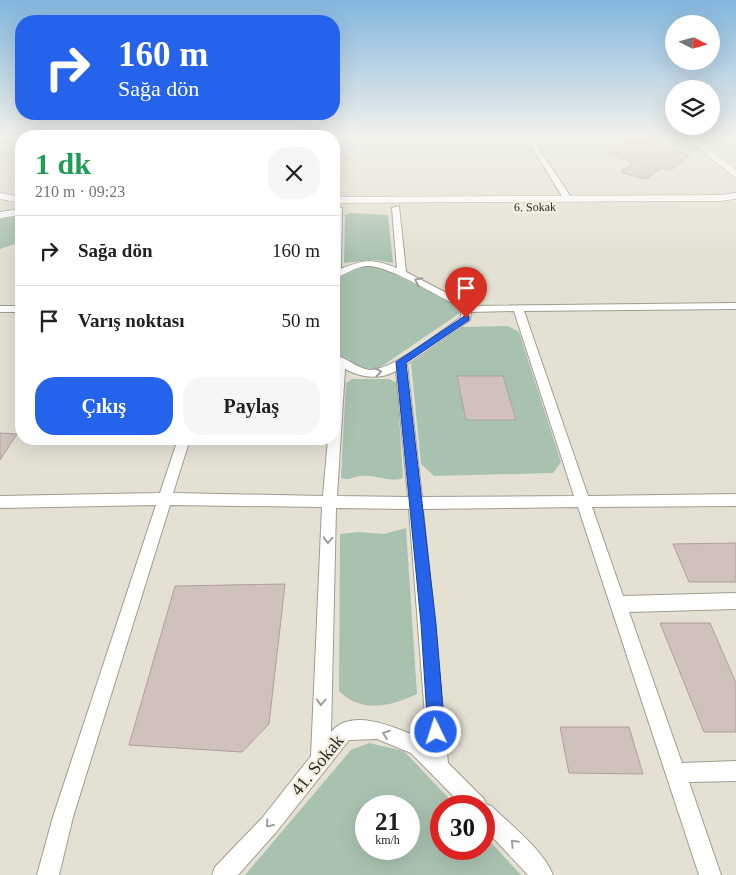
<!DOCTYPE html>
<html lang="tr">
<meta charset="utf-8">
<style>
:root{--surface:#fff;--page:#f6f6f6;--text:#202124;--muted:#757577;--line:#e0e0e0;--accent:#2563eb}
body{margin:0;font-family:"Times New Roman",serif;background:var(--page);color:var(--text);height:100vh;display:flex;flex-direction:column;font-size:19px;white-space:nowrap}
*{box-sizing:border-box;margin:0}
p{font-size:16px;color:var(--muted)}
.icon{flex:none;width:28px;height:28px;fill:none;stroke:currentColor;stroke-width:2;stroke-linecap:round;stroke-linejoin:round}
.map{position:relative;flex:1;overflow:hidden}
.panel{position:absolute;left:15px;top:130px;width:325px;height:315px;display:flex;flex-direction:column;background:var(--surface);border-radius:20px;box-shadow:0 5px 20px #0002}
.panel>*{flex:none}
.guide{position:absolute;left:15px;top:15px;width:325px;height:105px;border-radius:20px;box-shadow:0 5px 20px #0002;background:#2563eb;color:#fff;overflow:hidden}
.needle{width:32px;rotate:96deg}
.controls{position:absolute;left:665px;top:15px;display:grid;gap:10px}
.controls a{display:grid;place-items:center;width:55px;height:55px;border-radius:50%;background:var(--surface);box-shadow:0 5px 20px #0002;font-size:25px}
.speed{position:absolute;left:355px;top:795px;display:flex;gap:10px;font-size:25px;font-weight:700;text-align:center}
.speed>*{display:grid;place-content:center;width:65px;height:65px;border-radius:50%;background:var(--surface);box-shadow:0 5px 20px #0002;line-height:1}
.speed small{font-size:12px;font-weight:400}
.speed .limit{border:8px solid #d22;background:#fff;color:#111}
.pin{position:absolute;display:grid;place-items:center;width:42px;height:42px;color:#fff;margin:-51px -21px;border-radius:50% 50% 50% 0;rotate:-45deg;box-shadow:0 0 5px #0007}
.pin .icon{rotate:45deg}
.me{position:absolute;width:55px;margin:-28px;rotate:356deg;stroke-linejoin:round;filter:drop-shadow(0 0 4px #0008)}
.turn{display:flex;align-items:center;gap:18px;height:105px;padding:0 20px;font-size:22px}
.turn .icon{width:65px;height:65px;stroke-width:2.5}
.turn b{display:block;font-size:35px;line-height:42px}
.round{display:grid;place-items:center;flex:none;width:52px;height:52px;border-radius:20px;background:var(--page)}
.overview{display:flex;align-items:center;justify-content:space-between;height:85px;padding:0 20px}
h1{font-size:30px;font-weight:600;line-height:38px;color:#1e9e55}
.button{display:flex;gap:10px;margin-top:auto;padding:10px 20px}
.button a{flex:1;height:58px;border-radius:20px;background:var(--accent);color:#fff;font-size:20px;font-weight:600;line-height:58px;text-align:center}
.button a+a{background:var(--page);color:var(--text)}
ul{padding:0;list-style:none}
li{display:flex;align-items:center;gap:15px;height:70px;padding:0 20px;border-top:1px solid var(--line)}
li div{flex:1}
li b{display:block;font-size:19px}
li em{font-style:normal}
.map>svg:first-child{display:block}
.green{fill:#a9c2b0;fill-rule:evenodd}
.building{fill:#d0c1bc;stroke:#afa09b}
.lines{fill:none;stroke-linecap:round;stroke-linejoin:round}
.street-casing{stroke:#a09d90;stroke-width:2}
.secondary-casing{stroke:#a09d90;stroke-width:1}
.street{fill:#fff;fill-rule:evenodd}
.secondary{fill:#fff;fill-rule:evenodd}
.oneway{stroke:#a09f9d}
.route{fill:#2563eb;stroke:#184099}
.labels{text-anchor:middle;stroke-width:5;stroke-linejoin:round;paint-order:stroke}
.far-street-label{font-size:12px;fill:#2c2a25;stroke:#f2eee0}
.near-street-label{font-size:18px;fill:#2c2a25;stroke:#f2eee0}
</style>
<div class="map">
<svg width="736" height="875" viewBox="0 0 736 875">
<rect width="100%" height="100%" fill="#e4e1d3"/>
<!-- green -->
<g class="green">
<path d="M351 213 388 215 393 263 374 260 344 263 345 215Z"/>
<path d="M21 215V242L0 249V219Z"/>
<path d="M367 265 378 266 452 303 460 309V313L379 368C360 372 349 362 334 352V280Z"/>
<path d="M508 326 519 332 561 462 553 473 434 476 421 464 411 363 462 327Z"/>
<path d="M352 379H389L397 383 403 478C390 483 375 474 360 476 352 477 349 481 341 478L346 383Z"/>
<path d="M406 528 417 694C392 706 361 714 339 691L340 534 359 532 384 534Z"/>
<path d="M369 743 404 751 456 806H441V849H484V835L521 875H245L351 750ZM366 806H409V849H366Z"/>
</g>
<!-- building -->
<g class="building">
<path d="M635 136H659L647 143 690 155 671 170 661 168 646 179 622 173 624 172 621 171 633 162 607 154Z"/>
<path d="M457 376H503L516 420H466Z"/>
<path d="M0 433 17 434 0 460Z"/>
<path d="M736 543V582H689L673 544Z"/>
<path d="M285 584 269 724 242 752 129 745 175 586Z"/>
<path d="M660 623H710L736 683V732H704Z"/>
<path d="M560 727H629L643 774 569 773Z"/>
</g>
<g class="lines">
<!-- street casing -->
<g class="street-casing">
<g id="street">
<path d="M525 136H531L572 199 571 201H565Z"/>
<path d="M335 206 342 208 341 269C365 259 372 259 397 268L392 208 399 206 406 272 464 302 469 306 736 303V309L524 311 588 496 736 494V506L592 507 623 596 736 593V609L629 612 682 763 736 761V781L689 782 721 875H699L578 507 423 509 448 763 484 799 486 804 491 806C511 825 543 850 553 875H528L484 828V806H463L411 753 377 739 349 740 277 831 238 875H212L215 867 263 817 311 756 322 507 170 505 73 817 59 875H37L53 817 156 505 0 508V496L160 493 178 439H190L173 493 323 496 328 439H334V355C346 357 356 368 369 370 390 372 441 331 461 317V310L458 306C437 296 387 264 366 266 355 267 345 275 334 278ZM514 311 574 496 422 497 407 364 470 320 471 312ZM345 369C362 378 379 380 396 371L408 497 337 496ZM336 508 409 509 427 742C422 737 413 735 406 732 384 723 349 710 331 732Z"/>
<rect x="0" y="306" width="21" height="6"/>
</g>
</g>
<!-- secondary casing -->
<g class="secondary-casing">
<g id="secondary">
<path d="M683 136H692L736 170V178Z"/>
<path d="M0 193 21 197V203L0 199Z"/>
<path d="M736 193V199L720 201 334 203V197L720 195Z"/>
<path d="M21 209V215L0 218V212Z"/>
</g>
</g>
<!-- street -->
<use href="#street" class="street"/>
<!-- secondary -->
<use href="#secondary" class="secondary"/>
</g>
<!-- one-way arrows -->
<defs><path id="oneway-chevron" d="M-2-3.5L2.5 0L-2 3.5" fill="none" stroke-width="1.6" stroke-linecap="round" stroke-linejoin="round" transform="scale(1.25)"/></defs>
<g class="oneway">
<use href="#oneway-chevron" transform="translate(418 281) rotate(-153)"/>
<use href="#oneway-chevron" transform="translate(378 372) rotate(-10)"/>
<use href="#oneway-chevron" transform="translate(328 540) rotate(92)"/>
<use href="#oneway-chevron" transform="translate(321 702) rotate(92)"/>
<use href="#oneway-chevron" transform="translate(386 734) rotate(-160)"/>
<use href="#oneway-chevron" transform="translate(269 824) rotate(131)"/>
<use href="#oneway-chevron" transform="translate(514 843) rotate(-135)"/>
</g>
<!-- sky -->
<linearGradient id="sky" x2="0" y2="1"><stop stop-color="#82b6de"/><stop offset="0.53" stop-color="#f3f2eb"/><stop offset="1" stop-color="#f3f2eb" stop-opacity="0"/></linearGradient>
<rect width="736" height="258" fill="url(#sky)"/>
<!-- route -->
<path class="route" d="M466 315 469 316V320L406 363 436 624 445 732 442 738 436 740 430 738 428 732 421 624 396 362Z"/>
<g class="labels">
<!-- far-street labels -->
<g class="far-street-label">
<text transform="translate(535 207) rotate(-1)" y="4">6. Sokak</text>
</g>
<!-- near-street labels -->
<g class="near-street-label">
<text transform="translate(317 765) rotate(-51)" y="6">41. Sokak</text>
</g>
</g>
</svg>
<div class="controls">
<a><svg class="needle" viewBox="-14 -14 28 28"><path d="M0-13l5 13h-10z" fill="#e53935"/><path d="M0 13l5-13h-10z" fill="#757577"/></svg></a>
<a><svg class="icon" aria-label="layers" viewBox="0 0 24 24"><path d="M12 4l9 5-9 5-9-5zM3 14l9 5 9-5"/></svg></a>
</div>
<div class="speed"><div>21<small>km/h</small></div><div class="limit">30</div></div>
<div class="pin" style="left:466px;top:318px;background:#d93025"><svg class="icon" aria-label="arrive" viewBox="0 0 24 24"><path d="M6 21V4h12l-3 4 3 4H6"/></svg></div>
<svg class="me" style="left:436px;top:732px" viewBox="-20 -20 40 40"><circle r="17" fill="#2563eb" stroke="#fff" stroke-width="3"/><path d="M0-11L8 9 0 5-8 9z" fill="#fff"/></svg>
<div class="guide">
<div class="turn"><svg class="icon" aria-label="right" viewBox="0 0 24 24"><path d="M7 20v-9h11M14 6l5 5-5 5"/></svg><div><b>160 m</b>Sağa dön</div></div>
</div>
<section class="panel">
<div class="overview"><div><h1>1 dk</h1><p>210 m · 09:23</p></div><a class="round"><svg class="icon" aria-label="close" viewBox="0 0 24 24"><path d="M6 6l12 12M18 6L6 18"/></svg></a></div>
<ul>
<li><svg class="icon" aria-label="right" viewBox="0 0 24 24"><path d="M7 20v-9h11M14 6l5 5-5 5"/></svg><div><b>Sağa dön</b></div><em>160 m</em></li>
<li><svg class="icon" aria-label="arrive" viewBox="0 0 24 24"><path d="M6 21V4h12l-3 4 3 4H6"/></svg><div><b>Varış noktası</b></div><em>50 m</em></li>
</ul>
<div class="button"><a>Çıkış</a><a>Paylaş</a></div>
</section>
</div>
